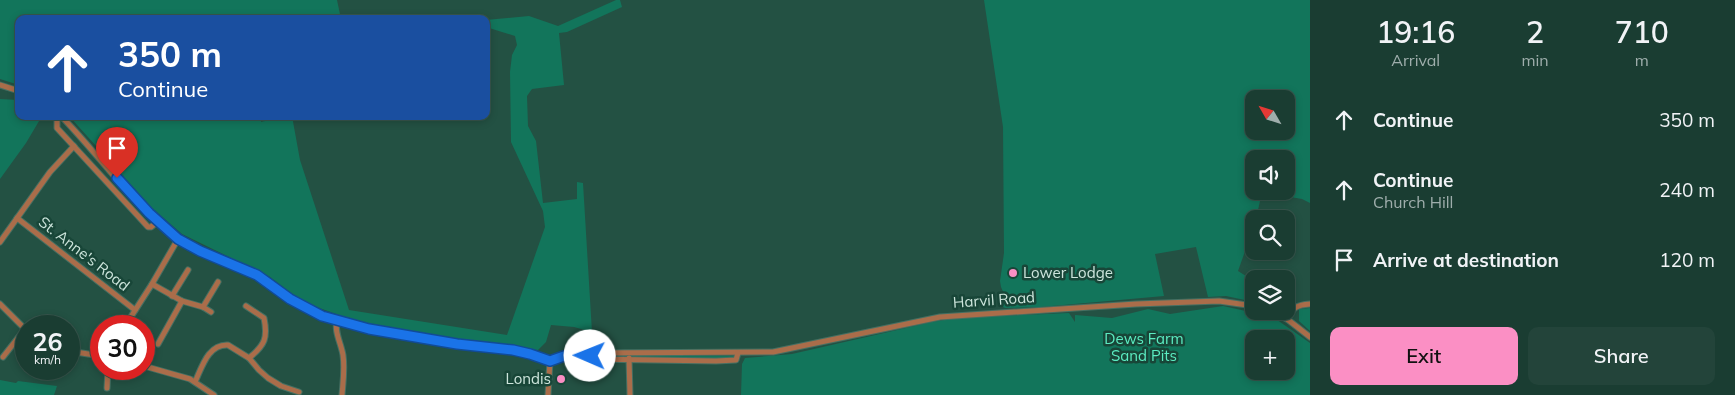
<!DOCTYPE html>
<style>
:root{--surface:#1a3d32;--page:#23443a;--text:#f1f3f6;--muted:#9faeac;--line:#38564d;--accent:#fb8fc4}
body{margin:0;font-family:Mulish,sans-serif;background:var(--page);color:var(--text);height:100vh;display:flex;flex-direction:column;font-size:19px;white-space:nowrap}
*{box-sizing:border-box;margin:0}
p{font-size:16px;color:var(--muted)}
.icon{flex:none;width:28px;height:28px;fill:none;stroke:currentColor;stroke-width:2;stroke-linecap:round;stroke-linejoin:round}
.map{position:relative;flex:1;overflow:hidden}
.sheet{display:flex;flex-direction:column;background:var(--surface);width:425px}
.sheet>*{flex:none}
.top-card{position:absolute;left:15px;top:15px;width:475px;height:105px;border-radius:10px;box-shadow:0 2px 8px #0003,0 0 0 1px var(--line);background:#1a4fa0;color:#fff;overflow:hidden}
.needle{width:32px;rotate:309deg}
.tools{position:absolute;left:1245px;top:90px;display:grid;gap:10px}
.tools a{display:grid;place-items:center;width:50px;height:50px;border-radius:10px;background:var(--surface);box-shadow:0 2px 8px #0003,0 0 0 1px var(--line);font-size:25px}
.speed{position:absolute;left:15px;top:315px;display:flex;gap:10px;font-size:25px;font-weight:700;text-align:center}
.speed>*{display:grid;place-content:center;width:65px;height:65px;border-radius:50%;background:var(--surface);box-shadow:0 2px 8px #0003,0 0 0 1px var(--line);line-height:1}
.speed small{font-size:12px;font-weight:400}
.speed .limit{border:8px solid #d22;background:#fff;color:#111}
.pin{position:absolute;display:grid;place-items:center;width:42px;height:42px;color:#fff;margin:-51px -21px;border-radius:50% 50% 50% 0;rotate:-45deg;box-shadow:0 0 5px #0007}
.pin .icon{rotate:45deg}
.me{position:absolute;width:55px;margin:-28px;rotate:271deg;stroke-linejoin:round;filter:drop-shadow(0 0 4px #0008)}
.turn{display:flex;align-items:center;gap:18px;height:105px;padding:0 20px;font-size:22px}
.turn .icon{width:65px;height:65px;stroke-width:2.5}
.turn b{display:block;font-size:35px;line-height:42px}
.eta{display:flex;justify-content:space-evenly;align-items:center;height:85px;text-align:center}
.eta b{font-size:30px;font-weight:600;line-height:35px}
.cta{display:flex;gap:10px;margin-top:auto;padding:10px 20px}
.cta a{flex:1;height:58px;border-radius:10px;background:var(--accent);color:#111;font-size:20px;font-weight:600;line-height:58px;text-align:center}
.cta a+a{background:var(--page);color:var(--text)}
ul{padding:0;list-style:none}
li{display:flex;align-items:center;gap:15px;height:70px;padding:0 20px}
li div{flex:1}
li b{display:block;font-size:19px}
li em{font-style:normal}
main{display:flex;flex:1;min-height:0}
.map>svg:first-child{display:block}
.green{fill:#12755b;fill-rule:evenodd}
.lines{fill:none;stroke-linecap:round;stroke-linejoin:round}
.minor-casing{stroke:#456f62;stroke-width:7}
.minor{stroke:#aa6d4a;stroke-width:5}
.route-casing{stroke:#114b97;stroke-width:12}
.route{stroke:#1a73e8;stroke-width:9}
.poi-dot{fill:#fb8fc4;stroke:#184638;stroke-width:2}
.labels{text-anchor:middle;stroke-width:5;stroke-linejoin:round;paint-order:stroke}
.street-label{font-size:15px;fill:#cde5dc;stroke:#184638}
.poi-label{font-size:15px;fill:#cde5dc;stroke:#184638;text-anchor:start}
.park-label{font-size:15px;fill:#5becc1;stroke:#184638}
</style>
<main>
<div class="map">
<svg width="1310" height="395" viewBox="0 0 1310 395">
<rect width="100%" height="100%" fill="#235143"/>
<!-- green -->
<g class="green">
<path d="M0 0H337L341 19H19V85L0 79Z"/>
<path d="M616 0H620L622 7 567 32 559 33 564 85 532 89 527 96 528 126 536 141 543 203 577 199V182L583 183 592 332 574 327 551 325 546 342 538 350 505 347 347 321 344 317 303 302 270 277 182 234 152 208 69 116H262L261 122 269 120V116H292L300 160 349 310 507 335 545 227 543 211 511 142 510 72 512 55 517 45 515 36 486 27V20L529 16 558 26Z"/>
<path d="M984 0H1310V203L1302 199 1262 192 1256 219H1254V226L1238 271 1254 281V302L1226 296 1208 297 1196 247 1155 254 1164 296 1041 307 1005 308 1001 306 1000 302 1005 296 1001 287 1000 281 1004 253 1003 127ZM1254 99H1286V131H1254ZM1254 159H1286V191H1254Z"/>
<path d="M0 99 19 100V116H42L26 143 0 179Z"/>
<path d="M1223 306 1273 317 1310 343V395H741L742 364 745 358 792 354 932 322 956 318 1069 313 1075 322V315L1112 318 1148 309 1170 314ZM1254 339H1286V371H1254Z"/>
<path d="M1310 308V331L1299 321V309Z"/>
<path d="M633 356H733L734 357 729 359 633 358Z"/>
<path d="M0 380 16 383 18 381 57 386 54 395H0Z"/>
</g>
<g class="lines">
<!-- minor casing -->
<g class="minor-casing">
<g id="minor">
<path d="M0 85 19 91"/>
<path d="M60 116 57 119V128L138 216 148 227H151L157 222"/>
<path d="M61 116C98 154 129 199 170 233 195 253 226 260 255 274 275 284 290 302 312 311 371 337 448 341 512 350 525 352 537 359 548 361 554 361 561 357 567 356 574 354 581 353 589 353L773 352 940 317 1136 304 1219 301 1254 306"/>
<path d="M17 218 135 310"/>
<path d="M0 242 50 172 74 146"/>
<path d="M152 284 182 301 203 307 211 312"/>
<path d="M172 296 188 270"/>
<path d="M0 304 26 330"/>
<path d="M246 306 264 318C268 338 265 345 249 358"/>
<path d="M203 307 218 282"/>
<path d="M1269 311 1287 319 1310 337"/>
<path d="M1287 319C1293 307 1297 305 1310 304"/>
<path d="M337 320C334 332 341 343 343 355 345 369 343 382 342 395"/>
<path d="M125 326 152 284 178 239"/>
<path d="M158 344 182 301"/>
<path d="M69 351 101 356"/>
<path d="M589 353 590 359 716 361 736 360 738 353"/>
<path d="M3 357 25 329"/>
<path d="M629 358 630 395"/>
<path d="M144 366 190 379 214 395"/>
<path d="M195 382C202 367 208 344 228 345L249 358 259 370 268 378 281 386 299 392"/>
<path d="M107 388 108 369"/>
<path d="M548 395 550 361"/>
</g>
</g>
<!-- minor -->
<use href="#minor" class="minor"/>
</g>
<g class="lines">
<!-- route casing -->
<g class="route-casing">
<path id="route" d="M117 178 149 213 178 239 200 251 257 275 290 299 322 316 369 329 457 344 513 350 530 354 550 361 564 356 589 353 590 356"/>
</g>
<!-- route -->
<use href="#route" class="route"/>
</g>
<!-- markers -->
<g class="poi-dot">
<circle cx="1013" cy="273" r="5"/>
<circle cx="561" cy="379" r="5"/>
</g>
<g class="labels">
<!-- street labels -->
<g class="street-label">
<text transform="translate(84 254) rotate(38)" y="5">St. Anne's Road</text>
<text transform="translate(994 300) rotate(-4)" y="5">Harvil Road</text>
</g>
<!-- poi labels -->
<g class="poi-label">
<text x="1023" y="278">Lower Lodge</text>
<text x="551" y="384" text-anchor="end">Londis</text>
</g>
<!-- park labels -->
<g class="park-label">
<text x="1144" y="344">Dews Farm<tspan x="1144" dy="17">Sand Pits</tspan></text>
</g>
</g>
</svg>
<div class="tools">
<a><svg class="needle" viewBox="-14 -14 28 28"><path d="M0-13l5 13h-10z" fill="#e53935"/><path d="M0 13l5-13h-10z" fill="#9faeac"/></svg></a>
<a><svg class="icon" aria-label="sound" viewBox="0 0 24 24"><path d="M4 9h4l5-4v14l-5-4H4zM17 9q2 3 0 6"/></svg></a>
<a><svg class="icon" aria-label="search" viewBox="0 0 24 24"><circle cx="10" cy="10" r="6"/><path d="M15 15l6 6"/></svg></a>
<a><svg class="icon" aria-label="layers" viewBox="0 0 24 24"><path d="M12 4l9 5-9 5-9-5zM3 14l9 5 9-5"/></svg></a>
<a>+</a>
</div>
<div class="speed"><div>26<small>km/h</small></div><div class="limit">30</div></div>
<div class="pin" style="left:117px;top:178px;background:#d93025"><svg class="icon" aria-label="arrive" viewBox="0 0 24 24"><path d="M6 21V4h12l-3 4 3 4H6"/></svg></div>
<svg class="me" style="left:590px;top:356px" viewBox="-20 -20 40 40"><circle r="19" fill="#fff"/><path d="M0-13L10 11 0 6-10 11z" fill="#1a73e8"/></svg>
<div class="top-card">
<div class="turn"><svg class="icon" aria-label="ahead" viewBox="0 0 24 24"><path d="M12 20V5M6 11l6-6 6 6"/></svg><div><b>350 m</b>Continue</div></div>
</div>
</div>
<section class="sheet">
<div class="eta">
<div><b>19:16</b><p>Arrival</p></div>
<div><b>2</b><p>min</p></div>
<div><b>710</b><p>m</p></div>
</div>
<ul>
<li><svg class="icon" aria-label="ahead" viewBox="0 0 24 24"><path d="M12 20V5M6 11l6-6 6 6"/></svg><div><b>Continue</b></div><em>350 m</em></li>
<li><svg class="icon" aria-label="ahead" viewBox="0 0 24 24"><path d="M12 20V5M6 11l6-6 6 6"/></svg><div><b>Continue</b><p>Church Hill</p></div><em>240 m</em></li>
<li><svg class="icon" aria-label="arrive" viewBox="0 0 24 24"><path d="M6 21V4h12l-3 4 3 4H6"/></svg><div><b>Arrive at destination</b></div><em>120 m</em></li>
</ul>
<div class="cta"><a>Exit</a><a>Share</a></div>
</section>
</main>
